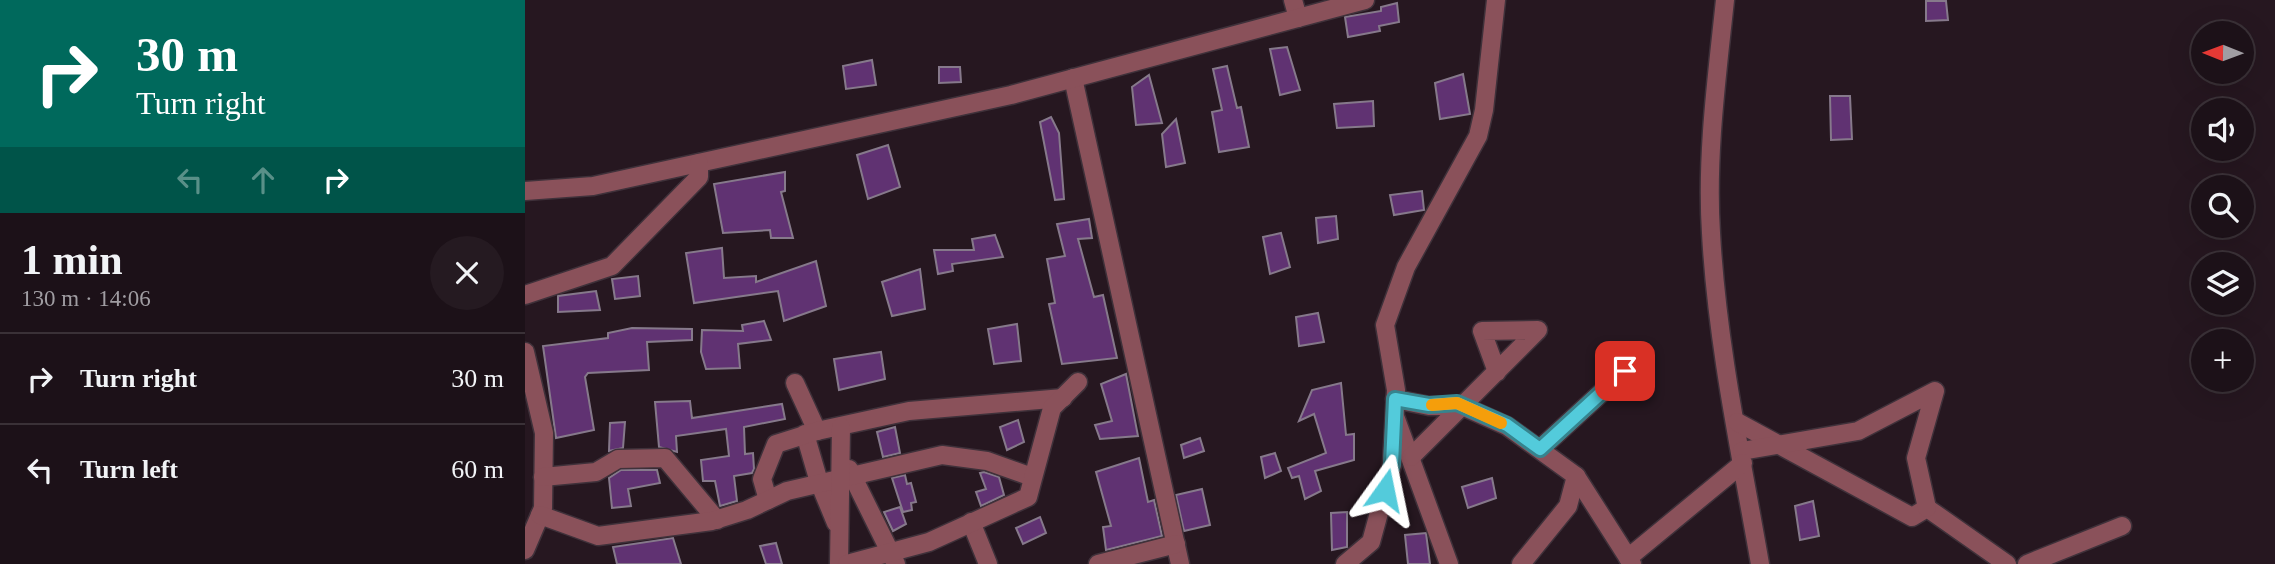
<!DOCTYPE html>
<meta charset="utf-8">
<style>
:root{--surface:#1c1118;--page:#251a21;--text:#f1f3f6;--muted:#a09da2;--line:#3a3137}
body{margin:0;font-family:Georgia,serif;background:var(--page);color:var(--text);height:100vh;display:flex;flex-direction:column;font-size:26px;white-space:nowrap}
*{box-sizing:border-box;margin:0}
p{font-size:23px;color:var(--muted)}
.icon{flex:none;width:38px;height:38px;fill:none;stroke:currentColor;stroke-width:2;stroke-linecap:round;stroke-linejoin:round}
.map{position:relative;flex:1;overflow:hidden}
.sheet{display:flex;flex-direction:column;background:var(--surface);width:525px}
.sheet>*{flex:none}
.banner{background:#00695c;color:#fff;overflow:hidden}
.needle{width:46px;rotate:271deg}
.buttons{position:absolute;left:1666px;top:21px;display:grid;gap:14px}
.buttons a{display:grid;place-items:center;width:63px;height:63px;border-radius:50%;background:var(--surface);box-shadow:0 7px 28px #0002,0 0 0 2px var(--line);font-size:35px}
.pin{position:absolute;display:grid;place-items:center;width:60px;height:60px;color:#fff;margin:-30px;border-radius:14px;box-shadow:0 4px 10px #0006}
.me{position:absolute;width:77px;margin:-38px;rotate:12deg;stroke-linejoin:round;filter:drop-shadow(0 0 5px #0008)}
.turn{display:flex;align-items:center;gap:24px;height:147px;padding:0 21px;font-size:32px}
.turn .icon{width:91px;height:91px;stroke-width:2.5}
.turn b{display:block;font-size:49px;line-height:60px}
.lanes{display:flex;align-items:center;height:66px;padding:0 21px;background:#0003;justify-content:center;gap:35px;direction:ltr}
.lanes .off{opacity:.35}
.round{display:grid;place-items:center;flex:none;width:74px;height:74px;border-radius:37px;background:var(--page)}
.head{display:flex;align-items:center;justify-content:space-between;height:119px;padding:0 21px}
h1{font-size:42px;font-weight:700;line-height:52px}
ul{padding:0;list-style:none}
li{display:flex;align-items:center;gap:21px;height:91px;padding:0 21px;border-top:2px solid var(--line)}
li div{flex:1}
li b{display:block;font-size:26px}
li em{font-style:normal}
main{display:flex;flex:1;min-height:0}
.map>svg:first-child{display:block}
.building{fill:#603272;stroke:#86798b;stroke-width:2}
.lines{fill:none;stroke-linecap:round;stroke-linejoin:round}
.minor-casing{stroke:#3f313a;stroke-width:21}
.minor{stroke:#8a515a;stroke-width:18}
.route-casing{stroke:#36848e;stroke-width:18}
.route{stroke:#53cbdb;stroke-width:12}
.slow{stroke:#f59e0b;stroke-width:12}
</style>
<main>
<section class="sheet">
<div class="banner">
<div class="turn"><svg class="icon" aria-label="right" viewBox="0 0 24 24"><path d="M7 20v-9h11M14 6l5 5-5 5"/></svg><div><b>30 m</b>Turn right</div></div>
<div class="lanes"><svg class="icon off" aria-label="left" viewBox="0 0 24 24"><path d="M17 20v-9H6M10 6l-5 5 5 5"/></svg><svg class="icon off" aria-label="ahead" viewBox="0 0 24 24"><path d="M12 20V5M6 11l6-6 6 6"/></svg><svg class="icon" aria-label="right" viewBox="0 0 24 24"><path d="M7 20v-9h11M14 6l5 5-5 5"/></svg></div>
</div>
<div class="head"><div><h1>1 min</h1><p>130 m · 14:06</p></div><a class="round"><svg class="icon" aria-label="close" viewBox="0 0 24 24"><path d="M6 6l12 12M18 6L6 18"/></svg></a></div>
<ul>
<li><svg class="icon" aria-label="right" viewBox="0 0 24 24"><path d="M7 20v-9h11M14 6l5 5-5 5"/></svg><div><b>Turn right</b></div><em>30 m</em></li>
<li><svg class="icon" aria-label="left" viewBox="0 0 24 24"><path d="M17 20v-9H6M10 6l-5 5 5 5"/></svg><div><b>Turn left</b></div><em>60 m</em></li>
</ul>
</section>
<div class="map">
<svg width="1750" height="564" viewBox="0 0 1750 564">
<rect width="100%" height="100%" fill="#261720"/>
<!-- building -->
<g class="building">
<path d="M1401 1H1421L1423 20 1401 21Z"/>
<path d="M872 3 874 22 854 26 855 31 823 37 820 17 856 11V7Z"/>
<path d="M762 47 775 90 755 95 745 49Z"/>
<path d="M347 60 351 85 321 89 318 66Z"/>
<path d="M702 66 712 108 716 107 724 147 694 152 687 112 697 110 688 69Z"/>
<path d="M414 67H435L436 82 414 83Z"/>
<path d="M938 74 945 114 915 119 910 83Z"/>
<path d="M624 75 637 123 611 125 607 87Z"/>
<path d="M1305 96H1325L1327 139 1306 140Z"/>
<path d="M848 101 849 126 812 128 809 104Z"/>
<path d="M526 117 534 133 539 199 530 200 515 122Z"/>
<path d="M651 119 660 163 641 167 637 134Z"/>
<path d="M363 145 375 187 343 199 332 155Z"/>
<path d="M260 172V191L256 192 268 238H246L245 230 198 233 189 184Z"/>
<path d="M897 191 899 210 869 215 865 195Z"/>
<path d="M811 216 813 239 793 243 791 218Z"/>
<path d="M564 219 567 238 553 239 569 297 578 295 592 358 537 364 524 304 530 303 522 259 540 256 532 224Z"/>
<path d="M756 233 765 267 745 274 738 237Z"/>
<path d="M470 235 478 257 427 264 428 271 413 274 409 250H449L447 239Z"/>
<path d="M197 248 199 278 231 276V282L291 261 301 306 259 321 253 291 169 303 161 253Z"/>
<path d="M395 269 400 309 367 316 357 282Z"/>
<path d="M113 276 115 296 90 299 87 279Z"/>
<path d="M71 291 75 310 33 312V296Z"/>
<path d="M793 313 799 342 774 346 771 317Z"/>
<path d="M239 321 246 340 213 344 215 368 181 369 176 352 177 330 218 331 217 325Z"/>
<path d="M492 324 496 361 469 364 463 329Z"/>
<path d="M107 328 167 329V340L122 342 124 370 63 373 60 377 69 430 31 438 18 346 83 338V333Z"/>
<path d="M356 352 360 379 314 390 309 359Z"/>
<path d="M601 374 613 436 575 439 570 425 587 421 576 384Z"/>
<path d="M816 383 821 435 829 434V460L790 471 796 491 780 499 774 476 767 478 763 468 801 453 789 414 774 421 787 390Z"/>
<path d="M165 401 167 418 257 404 260 419 219 427 220 454 228 453 229 469 227 473 209 476 212 501 195 506 190 481H178L176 460 204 456 201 429 151 436 152 452 134 447 130 402Z"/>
<path d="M493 420 499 442 482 450 475 427Z"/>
<path d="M100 422 98 448 84 451 85 423Z"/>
<path d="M370 427 375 453 358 457 352 432Z"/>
<path d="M675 438 679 451 659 458 656 445Z"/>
<path d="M750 453 756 471 740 478 736 457Z"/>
<path d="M614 458 623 502 629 500 637 536 581 550 578 527 586 526 571 472Z"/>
<path d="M96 470H132L135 483 103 489 106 506 87 508 84 478Z"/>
<path d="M459 472 474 477 479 495 456 506 451 492 461 489 455 473Z"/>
<path d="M380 475 382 484 386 483 391 502 386 503 387 510 378 512 367 478Z"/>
<path d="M967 478 971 498 943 508 937 487Z"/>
<path d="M677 489 685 525 659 531 651 495Z"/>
<path d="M1288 501 1294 536 1275 540 1270 506Z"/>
<path d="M375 507 381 524 368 531 359 512Z"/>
<path d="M822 512V547L807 550 806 513Z"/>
<path d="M515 517 521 533 498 544 491 528Z"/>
<path d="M901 533 905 564H883L880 535Z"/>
<path d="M148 538 156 564H92L88 547Z"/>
<path d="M251 543 257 564H241L235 546Z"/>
</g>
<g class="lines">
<!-- minor casing -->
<g class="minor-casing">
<g id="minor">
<path d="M768 0 773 18"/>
<path d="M1200 0C1192 76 1181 156 1186 233 1192 344 1216 455 1235 564"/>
<path d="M548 78 655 564"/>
<path d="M0 191 68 186 486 95 840 0"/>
<path d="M0 295 87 266 174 177V163"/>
<path d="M0 352 19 433 18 508 0 550"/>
<path d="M270 383 292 431"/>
<path d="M870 399 904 406H937L982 426 1051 476 1043 506 996 564"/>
<path d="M871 419 924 564"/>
<path d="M1212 422 1387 517 1402 508 1482 564"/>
<path d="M280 434 294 482 311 523"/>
<path d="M1015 449 1100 371"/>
<path d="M1217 451 1333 431 1410 391 1391 458 1402 508"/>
<path d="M886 457 1013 330 957 331 972 372"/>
<path d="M324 469 371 564"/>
<path d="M1051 476 1107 564"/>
<path d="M18 477 71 472 93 459 140 458 192 520"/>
<path d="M243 500 237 479 251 444 292 431 384 411 538 398"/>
<path d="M15 515 73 536 187 521 222 510 262 491 417 455 462 461 507 477"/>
<path d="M446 522 463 564"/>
<path d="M1103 558 1218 463"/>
<path d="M314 564 316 427"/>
<path d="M322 564 404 542 503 497 527 408 553 382"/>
<path d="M573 564 651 544"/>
<path d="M820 564 846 542 867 465 871 390 860 325 881 267 953 136 959 110 971 0"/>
<path d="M1502 564 1597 526"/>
</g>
</g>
<!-- minor -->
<use href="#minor" class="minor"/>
</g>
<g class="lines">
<!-- route casing -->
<g class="route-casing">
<path id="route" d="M860 490 867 464 870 399 904 405 932 403 982 425 1015 449 1100 371"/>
</g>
<!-- route -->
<use href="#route" class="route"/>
<!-- slow -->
<path class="slow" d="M907 405 932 403 976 423"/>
</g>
</svg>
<div class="buttons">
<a><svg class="needle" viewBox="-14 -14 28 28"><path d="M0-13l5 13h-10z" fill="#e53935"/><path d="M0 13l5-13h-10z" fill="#a09da2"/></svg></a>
<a><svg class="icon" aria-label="sound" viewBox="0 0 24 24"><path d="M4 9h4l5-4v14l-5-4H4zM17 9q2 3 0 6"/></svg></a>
<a><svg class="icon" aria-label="search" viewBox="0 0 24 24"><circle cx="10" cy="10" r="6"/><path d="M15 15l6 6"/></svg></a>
<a><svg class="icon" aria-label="layers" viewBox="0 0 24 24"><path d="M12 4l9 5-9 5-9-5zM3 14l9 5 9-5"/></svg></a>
<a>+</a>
</div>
<div class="pin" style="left:1100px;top:371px;background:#d93025"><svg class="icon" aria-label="arrive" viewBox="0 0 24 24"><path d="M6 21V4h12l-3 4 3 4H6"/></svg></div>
<svg class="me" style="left:860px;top:490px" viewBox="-20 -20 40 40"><path d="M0-17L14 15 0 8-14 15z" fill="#53cbdb" stroke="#fff" stroke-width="4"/></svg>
</div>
</main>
